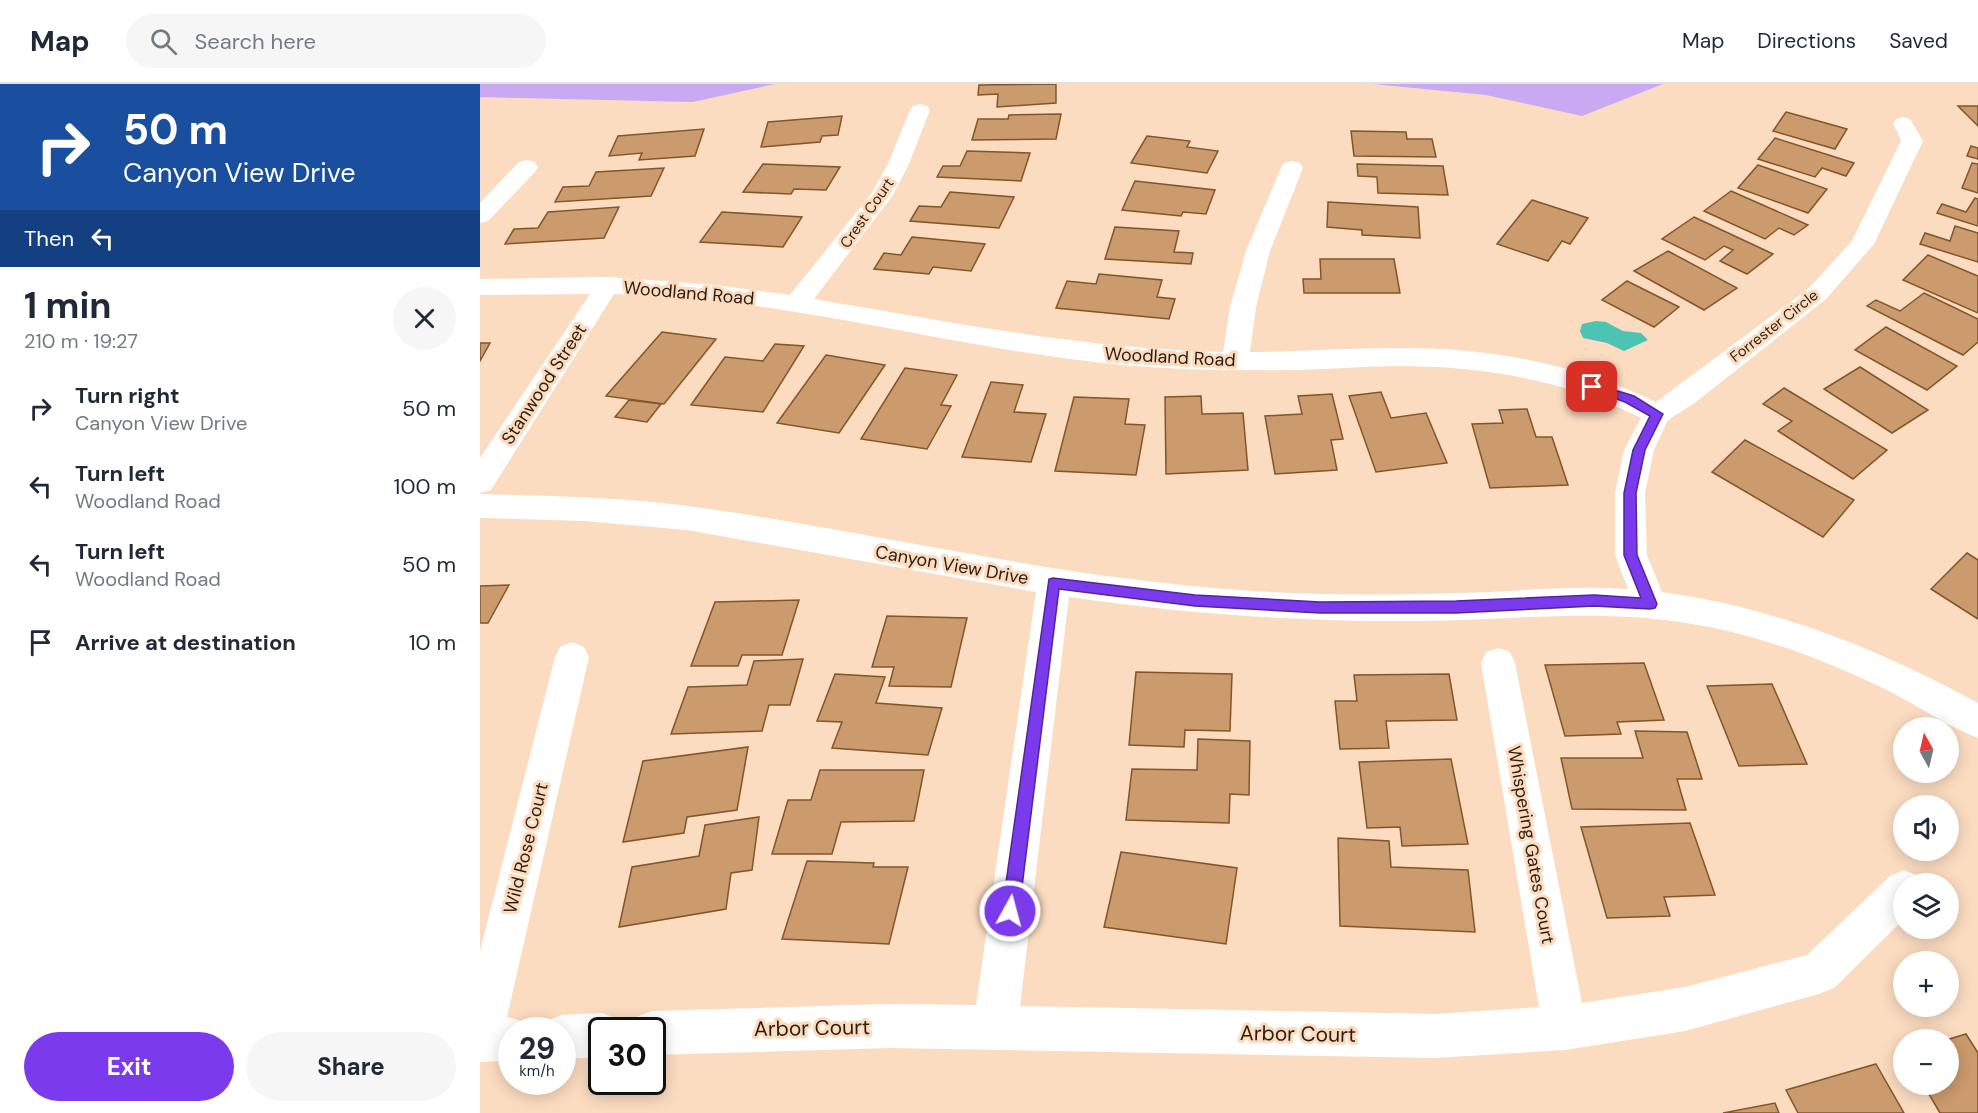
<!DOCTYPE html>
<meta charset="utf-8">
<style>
:root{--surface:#fff;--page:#f6f6f7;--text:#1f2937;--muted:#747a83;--line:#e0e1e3;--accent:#7c3aed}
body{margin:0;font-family:"DM Sans",sans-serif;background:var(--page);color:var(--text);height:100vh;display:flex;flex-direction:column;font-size:22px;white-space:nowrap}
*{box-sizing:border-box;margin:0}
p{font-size:20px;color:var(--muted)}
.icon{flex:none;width:33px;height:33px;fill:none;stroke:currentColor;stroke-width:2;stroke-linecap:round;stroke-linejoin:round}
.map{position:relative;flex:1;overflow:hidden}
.sheet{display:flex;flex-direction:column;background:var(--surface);width:480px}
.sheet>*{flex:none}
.hud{background:#1a4fa0;color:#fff;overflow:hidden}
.needle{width:39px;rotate:352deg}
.tools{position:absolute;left:1413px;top:633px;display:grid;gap:12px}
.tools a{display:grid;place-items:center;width:66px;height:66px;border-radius:50%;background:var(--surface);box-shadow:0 3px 15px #0003;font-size:30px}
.speed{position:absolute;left:18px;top:933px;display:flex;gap:12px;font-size:30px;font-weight:700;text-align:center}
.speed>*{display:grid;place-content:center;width:78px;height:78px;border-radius:50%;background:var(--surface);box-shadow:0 3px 15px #0003;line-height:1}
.speed small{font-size:15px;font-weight:400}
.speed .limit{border:3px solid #111;border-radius:9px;background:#fff;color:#111}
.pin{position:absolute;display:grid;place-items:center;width:51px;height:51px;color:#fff;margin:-26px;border-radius:12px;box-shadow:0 3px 9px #0006}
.me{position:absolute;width:66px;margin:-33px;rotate:7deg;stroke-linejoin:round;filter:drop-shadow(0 0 4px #0008)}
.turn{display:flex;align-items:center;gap:21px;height:126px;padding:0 24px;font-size:27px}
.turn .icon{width:78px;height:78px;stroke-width:2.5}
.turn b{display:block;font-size:42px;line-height:51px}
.then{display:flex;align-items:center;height:57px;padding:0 24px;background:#0003;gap:12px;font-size:22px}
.round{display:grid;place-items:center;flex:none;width:63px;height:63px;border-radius:32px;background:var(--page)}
.headline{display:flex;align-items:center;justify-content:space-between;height:102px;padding:0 24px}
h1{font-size:36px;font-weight:700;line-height:45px}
.cta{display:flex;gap:12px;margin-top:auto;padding:12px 24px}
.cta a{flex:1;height:69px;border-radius:36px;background:var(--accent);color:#fff;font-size:24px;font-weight:700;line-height:69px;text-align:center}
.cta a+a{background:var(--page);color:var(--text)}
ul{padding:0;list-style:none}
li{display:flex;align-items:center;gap:18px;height:78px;padding:0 24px}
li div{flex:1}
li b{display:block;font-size:22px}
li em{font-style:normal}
header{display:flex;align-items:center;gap:36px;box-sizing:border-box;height:84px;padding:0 30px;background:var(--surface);border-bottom:2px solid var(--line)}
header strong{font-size:28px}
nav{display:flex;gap:33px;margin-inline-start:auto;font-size:21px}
.search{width:420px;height:54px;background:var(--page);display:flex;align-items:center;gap:15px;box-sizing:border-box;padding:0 21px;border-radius:33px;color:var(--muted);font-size:22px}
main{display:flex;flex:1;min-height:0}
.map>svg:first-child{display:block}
.green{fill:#c8a9f2}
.water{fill:#4dc3b4}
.building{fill:#cb9a6d;stroke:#825629;stroke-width:1.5}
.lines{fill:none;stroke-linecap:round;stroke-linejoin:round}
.minor{fill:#fff;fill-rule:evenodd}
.route{fill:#7c3aed;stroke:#51269a;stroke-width:1.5}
.labels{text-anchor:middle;stroke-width:6;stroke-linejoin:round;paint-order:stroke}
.far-street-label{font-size:15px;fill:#2f1c0a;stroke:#fbdcc1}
.street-label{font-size:18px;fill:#2f1c0a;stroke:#fbdcc1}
.near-street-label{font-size:21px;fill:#2f1c0a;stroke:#fbdcc1}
</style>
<header>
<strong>Map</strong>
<div class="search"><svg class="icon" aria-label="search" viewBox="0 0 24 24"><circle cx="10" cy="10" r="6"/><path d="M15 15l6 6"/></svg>Search here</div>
<nav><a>Map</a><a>Directions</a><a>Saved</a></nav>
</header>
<main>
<section class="sheet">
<div class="hud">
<div class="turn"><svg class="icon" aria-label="right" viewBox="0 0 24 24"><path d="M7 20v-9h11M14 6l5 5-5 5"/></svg><div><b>50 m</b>Canyon View Drive</div></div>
<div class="then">Then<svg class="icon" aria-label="left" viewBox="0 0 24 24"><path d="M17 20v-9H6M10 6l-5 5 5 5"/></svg></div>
</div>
<div class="headline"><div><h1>1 min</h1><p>210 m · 19:27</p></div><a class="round"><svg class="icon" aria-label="close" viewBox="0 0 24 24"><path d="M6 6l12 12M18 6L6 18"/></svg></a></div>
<ul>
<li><svg class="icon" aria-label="right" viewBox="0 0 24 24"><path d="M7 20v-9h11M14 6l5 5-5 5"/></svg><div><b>Turn right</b><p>Canyon View Drive</p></div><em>50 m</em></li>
<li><svg class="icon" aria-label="left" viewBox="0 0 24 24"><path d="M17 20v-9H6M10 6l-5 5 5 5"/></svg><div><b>Turn left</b><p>Woodland Road</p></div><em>100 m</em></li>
<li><svg class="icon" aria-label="left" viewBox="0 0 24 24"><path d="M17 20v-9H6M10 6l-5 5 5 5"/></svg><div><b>Turn left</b><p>Woodland Road</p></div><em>50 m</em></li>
<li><svg class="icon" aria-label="arrive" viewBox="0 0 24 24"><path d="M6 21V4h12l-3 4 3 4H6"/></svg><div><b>Arrive at destination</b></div><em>10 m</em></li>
</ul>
<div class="cta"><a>Exit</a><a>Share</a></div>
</section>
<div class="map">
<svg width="1498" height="1029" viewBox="0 0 1498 1029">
<rect width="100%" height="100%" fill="#fbdcc1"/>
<!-- green -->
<g class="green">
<path d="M0 0H295L213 18 0 13Z"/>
<path d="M893 0H1183L1102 32 1006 11Z"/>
</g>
<!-- water -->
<path class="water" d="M1116 237 1126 238 1143 247 1161 249 1168 256 1144 267 1127 259 1103 254 1100 247 1102 240Z"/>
<!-- building -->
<g class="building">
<path d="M576 0V19L517 23 518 10 498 11 499 1Z"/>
<path d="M1478 22H1498V42Z"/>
<path d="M1306 28 1367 45 1355 65 1293 47Z"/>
<path d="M581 30 576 55 492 56 498 35H528L529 31Z"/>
<path d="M362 32 358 51 342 52 340 58 281 63 288 38Z"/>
<path d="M224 45 215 72 159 76 162 69 129 72 138 52Z"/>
<path d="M871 47 926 48 927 55H952L956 73 874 72Z"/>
<path d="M667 52 710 57 707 63 738 67 727 89 651 79Z"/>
<path d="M1295 54 1374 79 1366 92 1342 84 1335 93 1278 75Z"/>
<path d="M1491 62 1498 64V75L1487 72Z"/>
<path d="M487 67 550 69 541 97 457 93 463 82H480Z"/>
<path d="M1492 79 1498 80V109L1482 104Z"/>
<path d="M283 80 360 83 346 106 314 105 311 110 263 108Z"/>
<path d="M877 80 963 82 968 111 898 109 897 93 878 92Z"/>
<path d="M1278 81 1347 105 1328 129 1258 104Z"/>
<path d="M184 84 171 112 75 118 83 103 109 102 116 88Z"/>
<path d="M655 97 735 106 726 130 703 128 701 132 642 126Z"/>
<path d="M1251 107 1328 141 1314 151 1299 144 1285 155 1224 127Z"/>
<path d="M470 108 534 113 519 144 430 137 439 122 461 123Z"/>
<path d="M1495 114 1498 115V142L1457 129 1462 120 1486 128Z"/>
<path d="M1052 116 1108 134 1090 160 1082 157 1068 177 1017 160Z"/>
<path d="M848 118 938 123 940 154 882 151V146L847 143Z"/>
<path d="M139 123 124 154 25 160 34 145 58 144 68 128Z"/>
<path d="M242 128 322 133 303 163 220 158Z"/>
<path d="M1214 133 1293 170 1267 190 1240 177 1253 166 1244 162 1225 176 1182 155Z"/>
<path d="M1475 142 1498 149V178L1440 160 1445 149 1470 157Z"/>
<path d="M635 143 699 147 694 168 713 169 711 180 625 175Z"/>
<path d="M432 153 505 160 491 187 453 183 449 190 394 185 404 169 421 171Z"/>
<path d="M1188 167 1257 204 1224 226 1154 187Z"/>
<path d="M1448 171 1498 192V229L1423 196Z"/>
<path d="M840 175H914L920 209H824L823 195H841Z"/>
<path d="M619 190 682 196 677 213 695 215 689 235 576 224 587 197 616 200Z"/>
<path d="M1147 197 1199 223 1174 243 1122 216Z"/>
<path d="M1444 209 1498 235V258L1483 271 1387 222 1396 216 1420 227Z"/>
<path d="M1406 243 1477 282 1447 306 1375 266Z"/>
<path d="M182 248 236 255 184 320 126 312Z"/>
<path d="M0 259H10L0 277Z"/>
<path d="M295 260 324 262 283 328 211 321 245 273 283 277Z"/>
<path d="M346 271 405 281 359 349 297 339Z"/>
<path d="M1380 283 1448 326 1412 349 1344 305Z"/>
<path d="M425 284 477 291 461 321 471 322 447 365 381 355Z"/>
<path d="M511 298 543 301 534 328 566 330 551 378 482 373Z"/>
<path d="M1304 304 1407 366 1373 395 1298 347 1312 337 1283 320Z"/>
<path d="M901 308 911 334 946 329 967 379 896 388 869 312Z"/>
<path d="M852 310 863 355 851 356 857 386 795 390 785 332 822 330 818 312Z"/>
<path d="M721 312 722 330 763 329 768 386 686 390 685 313Z"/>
<path d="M594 313 649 315 645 340 665 341 656 391 575 387Z"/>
<path d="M149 316 181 320 167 338 135 333Z"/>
<path d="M1047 325 1056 353H1072L1088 401 1010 404 992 340 1023 339 1019 326Z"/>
<path d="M1265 356 1374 416 1343 453 1232 388Z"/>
<path d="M1487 469 1498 476V535L1451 505Z"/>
<path d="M29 501 8 539H0V502Z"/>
<path d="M319 516 302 571H262L258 582H211L235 518Z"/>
<path d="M407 532 487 534 471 603 409 602 414 583H392Z"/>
<path d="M323 575 310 621H289L282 647 191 650 208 603 267 601 274 577Z"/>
<path d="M1164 579 1184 636 1137 638 1141 650 1085 652 1065 581Z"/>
<path d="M656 588 752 590 750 647 705 646 704 663 649 661Z"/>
<path d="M355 590 405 593 396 619 462 624 448 671 352 664 362 638 337 637Z"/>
<path d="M969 590 977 636 906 637 909 664 860 665 855 617H877L874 591Z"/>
<path d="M1292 600 1327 680 1259 682 1227 602Z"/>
<path d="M1155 647 1207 648 1222 695H1197L1206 726 1092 725 1081 674H1163Z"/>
<path d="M718 655 770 657 769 711 750 710 749 739 646 736 652 685 717 686Z"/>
<path d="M268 663 257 726 207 733 204 749 143 758 163 677Z"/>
<path d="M971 675 988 760 922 762 920 743 887 744 879 678Z"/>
<path d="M340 686H444L434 737 361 738 352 770H292L308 716H331Z"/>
<path d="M279 733 272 786 251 789 246 825 139 843 152 783 219 772 225 741Z"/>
<path d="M1210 739 1235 811 1184 813 1190 832 1127 834 1101 743Z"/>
<path d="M858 754 909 757 911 783 988 786 995 848 860 842Z"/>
<path d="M641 768 757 784 746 860 624 843Z"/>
<path d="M327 777 394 779 393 783H428L409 860 302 855Z"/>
<path d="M1486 950 1498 969V1029H1460L1443 1000H1468V956H1466Z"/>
<path d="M1396 980 1424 1029H1318L1306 1006Z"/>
<path d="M1295 1019 1299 1029H1243Z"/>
</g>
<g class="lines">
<!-- minor -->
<g class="minor">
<path d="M440 20 447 22 450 26 429 80 413 111 334 215C470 238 604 265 743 268L750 223 766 167 801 84 804 79 812 77 820 79 823 84 790 167 776 223 770 268C819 268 868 264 917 264 1005 263 1095 279 1176 318L1328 205 1372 157 1421 57 1413 39 1416 35 1423 33 1430 35 1443 57 1394 160 1346 215 1216 318 1188 336 1174 366 1165 409 1167 471 1182 508C1294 523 1399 565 1498 619V654C1466 642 1437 621 1407 606 1345 576 1280 551 1212 540 1121 524 1031 536 940 537 822 538 705 530 589 513L540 922 955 930 1059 923 1001 579 1006 568 1018 564 1030 568 1035 579 1102 919 1205 903 1327 871 1410 792 1424 786 1438 792 1442 800H1424V835L1354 904 1339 910 1205 947 1085 966 955 974 410 964 172 971V946H151L156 933 172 927 410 920 496 921 556 508 207 446 104 437 0 434V410C70 412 139 413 208 422 377 445 543 486 713 502 799 511 887 512 974 509 1032 508 1090 501 1148 505L1135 471V409L1144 366 1161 334C1085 296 1003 282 918 282 885 282 852 285 819 286 760 287 700 286 641 281 516 269 394 238 270 221 225 215 180 212 134 210L11 406 0 409V374L110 210 0 211V195L128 193 235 201 310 211 391 110 408 80 430 26 433 22Z"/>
<path d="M47 76 55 78 58 83 55 88 8 137 0 139V119L39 78Z"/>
<path d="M92 558 104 563 109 573 27 933 48 939 51 946H32V977L0 978V867L75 573 80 563Z"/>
<path d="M122 929 138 935 142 946H122V973L82 975V946H62L66 937 82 931Z"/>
</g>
</g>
<!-- route -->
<path class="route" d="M1112 299 1154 312 1183 330 1165 366 1156 409 1157 471 1177 520 1175 524 1170 525 1114 522 976 529H840L715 522 579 505 539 827 536 833 530 835 524 833 522 827 569 495 573 494 715 511 840 518 976 517 1114 511 1161 514 1144 471V409L1153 366 1170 332 1145 318 1108 305 1107 303Z"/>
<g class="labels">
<!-- far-street labels -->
<g class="far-street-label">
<text transform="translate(387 129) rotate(-55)" y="5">Crest Court</text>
<text transform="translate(1294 242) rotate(-38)" y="5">Forrester Circle</text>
</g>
<!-- street labels -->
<g class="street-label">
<text transform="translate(209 209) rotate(5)" y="6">Woodland Road</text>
<text transform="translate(690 273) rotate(3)" y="6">Woodland Road</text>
<text transform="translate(64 300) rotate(-57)" y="6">Stanwood Street</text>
<text transform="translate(472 481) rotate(10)" y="6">Canyon View Drive</text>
<text transform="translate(1051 761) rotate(80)" y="6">Whispering Gates Court</text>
<text transform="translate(46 764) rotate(-76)" y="6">Wild Rose Court</text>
</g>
<!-- near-street labels -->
<g class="near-street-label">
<text transform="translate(332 944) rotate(-1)" y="7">Arbor Court</text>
<text transform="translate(818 950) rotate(1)" y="7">Arbor Court</text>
</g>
</g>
</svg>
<div class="tools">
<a><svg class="needle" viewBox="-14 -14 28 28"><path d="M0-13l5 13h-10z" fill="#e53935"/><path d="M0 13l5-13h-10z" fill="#747a83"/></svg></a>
<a><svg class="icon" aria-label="sound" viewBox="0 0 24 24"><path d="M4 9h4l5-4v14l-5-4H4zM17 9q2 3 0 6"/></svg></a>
<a><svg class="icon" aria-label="layers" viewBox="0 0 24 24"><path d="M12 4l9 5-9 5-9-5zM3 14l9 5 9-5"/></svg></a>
<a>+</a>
<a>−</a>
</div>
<div class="speed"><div>29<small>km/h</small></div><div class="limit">30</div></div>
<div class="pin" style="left:1112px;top:303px;background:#d93025"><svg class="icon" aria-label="arrive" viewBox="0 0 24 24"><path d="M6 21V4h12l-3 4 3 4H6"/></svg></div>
<svg class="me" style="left:530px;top:827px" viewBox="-20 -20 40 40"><circle r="17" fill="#7c3aed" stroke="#fff" stroke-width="3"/><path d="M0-11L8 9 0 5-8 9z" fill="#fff"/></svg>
</div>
</main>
